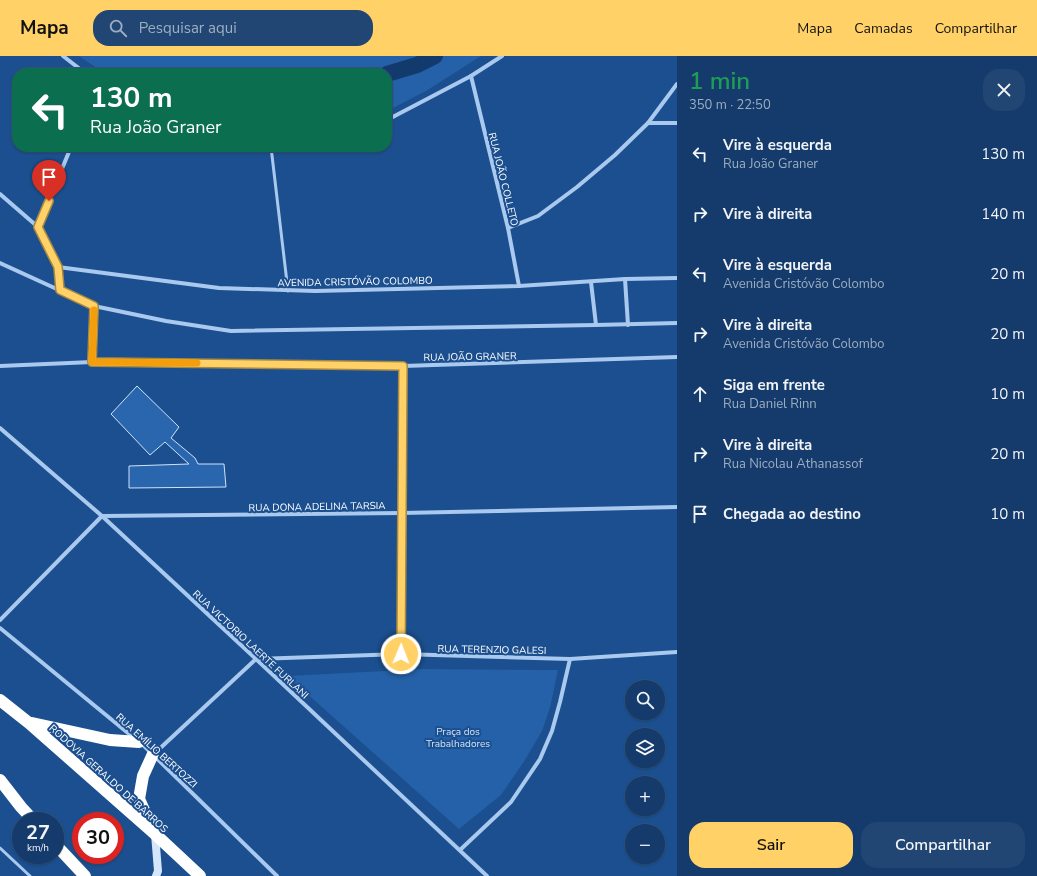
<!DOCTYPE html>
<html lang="pt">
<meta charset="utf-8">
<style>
:root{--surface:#143b6b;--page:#214673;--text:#f1f3f6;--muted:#9dadc1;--line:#33557e;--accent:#ffd166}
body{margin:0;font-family:"Nunito Sans",sans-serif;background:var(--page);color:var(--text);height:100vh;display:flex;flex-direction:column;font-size:15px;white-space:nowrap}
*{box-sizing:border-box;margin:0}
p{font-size:13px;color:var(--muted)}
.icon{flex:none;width:22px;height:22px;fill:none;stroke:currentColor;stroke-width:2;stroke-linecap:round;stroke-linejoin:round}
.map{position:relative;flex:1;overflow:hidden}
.drawer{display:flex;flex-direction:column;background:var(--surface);width:360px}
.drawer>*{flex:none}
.banner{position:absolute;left:12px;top:12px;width:380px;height:84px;border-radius:16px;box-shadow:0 1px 3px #0004,0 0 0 1px var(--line);background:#0b6e4f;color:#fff;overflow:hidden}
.tools{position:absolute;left:625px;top:624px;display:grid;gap:8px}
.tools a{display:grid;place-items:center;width:40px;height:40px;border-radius:50%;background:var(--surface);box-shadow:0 1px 3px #0004,0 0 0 1px var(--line);font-size:20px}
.speed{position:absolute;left:12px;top:756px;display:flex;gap:8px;font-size:20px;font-weight:700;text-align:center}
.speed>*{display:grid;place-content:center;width:52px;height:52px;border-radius:50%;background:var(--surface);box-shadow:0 1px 3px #0004,0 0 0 1px var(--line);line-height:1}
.speed small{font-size:10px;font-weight:400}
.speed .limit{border:6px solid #d22;background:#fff;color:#111}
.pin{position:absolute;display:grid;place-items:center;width:34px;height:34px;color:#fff;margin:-41px -17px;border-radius:50% 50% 50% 0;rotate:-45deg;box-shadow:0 0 4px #0007}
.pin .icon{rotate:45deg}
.me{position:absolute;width:44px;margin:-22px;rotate:1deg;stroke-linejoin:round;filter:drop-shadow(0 0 3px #0008)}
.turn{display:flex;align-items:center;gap:14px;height:84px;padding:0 12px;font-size:18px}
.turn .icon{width:52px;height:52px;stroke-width:2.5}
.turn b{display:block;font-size:28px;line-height:34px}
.round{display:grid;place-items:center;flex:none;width:42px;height:42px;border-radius:16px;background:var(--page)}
.summary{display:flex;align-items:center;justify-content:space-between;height:68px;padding:0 12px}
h1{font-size:24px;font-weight:600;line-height:30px;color:#1e9e55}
.button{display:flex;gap:8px;margin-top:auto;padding:8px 12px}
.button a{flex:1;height:46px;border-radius:16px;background:var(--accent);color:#111;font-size:16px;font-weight:600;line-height:46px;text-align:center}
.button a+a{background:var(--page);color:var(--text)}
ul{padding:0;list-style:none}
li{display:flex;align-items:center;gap:12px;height:60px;padding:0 12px}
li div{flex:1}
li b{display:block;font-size:15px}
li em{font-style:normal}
header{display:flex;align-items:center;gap:24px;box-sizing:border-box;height:56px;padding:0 20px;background:var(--accent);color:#111}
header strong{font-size:19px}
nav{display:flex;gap:22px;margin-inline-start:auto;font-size:14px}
.search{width:280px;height:36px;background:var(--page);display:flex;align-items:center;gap:10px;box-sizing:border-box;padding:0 14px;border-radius:16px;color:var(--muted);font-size:15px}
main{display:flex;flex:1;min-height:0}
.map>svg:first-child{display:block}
.green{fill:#2461a8}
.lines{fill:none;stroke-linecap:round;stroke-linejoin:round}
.canal{stroke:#123a6d;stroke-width:16}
.building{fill:#2a66ad;stroke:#cfe3fa}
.lane{stroke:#a9c9ee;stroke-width:3}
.street{stroke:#a9c9ee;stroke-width:4}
.secondary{stroke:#d6e6fa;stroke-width:8}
.highway{stroke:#fff;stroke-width:12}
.route-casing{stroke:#a68842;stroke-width:10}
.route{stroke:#ffd166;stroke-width:7}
.slow{stroke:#f59e0b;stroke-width:7}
.labels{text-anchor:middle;stroke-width:4;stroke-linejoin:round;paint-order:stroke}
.street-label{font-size:10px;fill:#fff;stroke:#1b4f8f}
.park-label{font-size:10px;fill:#cfe3fa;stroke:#1b4f8f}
</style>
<header>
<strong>Mapa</strong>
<div class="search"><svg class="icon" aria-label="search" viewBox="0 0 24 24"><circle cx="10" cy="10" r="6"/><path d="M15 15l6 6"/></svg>Pesquisar aqui</div>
<nav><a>Mapa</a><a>Camadas</a><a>Compartilhar</a></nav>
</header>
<main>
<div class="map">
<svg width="677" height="820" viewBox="0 0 677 820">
<rect width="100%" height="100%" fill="#1b4f8f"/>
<!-- green -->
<g class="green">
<path d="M79 0H481L426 35 387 55V17H104Z"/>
<path d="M424 613 558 614 550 652 542 675 525 704 501 739 459 773 287 620Z"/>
</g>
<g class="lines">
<!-- canal -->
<path class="canal" d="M387 18 417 9 435 0"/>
</g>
<!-- building -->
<path class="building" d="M137 330 179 371 171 382 195 402 198 408H224L226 431 129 432V410L189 408 165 386 150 399 111 358Z"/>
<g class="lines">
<!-- lane -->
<g class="lane">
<path d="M271 91 288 235"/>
<path d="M0 792 30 820"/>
</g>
<!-- street -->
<g class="street">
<path d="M63 0 85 17"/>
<path d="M471 20 508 172 519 230"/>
<path d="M387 64 471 20 502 0"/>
<path d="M648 67H677"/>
<path d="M0 138 38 171 58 211"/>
<path d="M38 171 71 91"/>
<path d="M508 172 538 160 577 131 615 99 648 67 677 28"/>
<path d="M0 207 94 250 166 265 231 275 596 269 677 267"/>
<path d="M625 223 628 269"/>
<path d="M591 226 596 269"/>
<path d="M60 234 58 211 219 232 315 235 519 230 625 223 677 222"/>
<path d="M92 306 94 250"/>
<path d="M0 310 92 306 403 310 677 301"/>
<path d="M0 372 102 460 256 603 487 820"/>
<path d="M0 564 102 460 402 457 677 451"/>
<path d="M0 572 134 682"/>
<path d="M401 598 403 310"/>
<path d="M140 686 277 820"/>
<path d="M155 697 256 603 401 598 570 603 677 596"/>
<path d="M460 794 511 746 540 703 552 675 560 646 570 603"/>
</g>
<!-- secondary -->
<path class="secondary" d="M155 778 158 815 156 820"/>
<!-- highway -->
<g class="highway">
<path d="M0 644 29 667 155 778 200 820"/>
<path d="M32 667 110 684 139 686"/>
<path d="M153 698 143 720 139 743 153 774"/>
<path d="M0 724 21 751 34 765"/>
<path d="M55 788 85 820"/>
</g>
</g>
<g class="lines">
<!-- route casing -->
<g class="route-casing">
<path id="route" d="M49 145 38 171 58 211 60 234 94 250 92 306 403 310 401 598"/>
</g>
<!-- route -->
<use href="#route" class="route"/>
<!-- slow -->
<path class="slow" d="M94 254 92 306 197 307"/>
</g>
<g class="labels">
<!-- street labels -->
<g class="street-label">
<text transform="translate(504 123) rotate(76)" y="4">RUA JOÃO COLLETO</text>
<text transform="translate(355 225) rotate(-1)" y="4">AVENIDA CRISTÓVÃO COLOMBO</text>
<text transform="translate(470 300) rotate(-1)" y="4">RUA JOÃO GRANER</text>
<text transform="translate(317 450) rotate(-1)" y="4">RUA DONA ADELINA TARSIA</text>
<text transform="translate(251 588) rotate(43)" y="4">RUA VICTORIO LAERTE FURLANI</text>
<text transform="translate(492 593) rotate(1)" y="4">RUA TERENZIO GALESI</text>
<text transform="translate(157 694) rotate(42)" y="4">RUA EMÍLIO BERTOZZI</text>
<text transform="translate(109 722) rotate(42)" y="4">RODOVIA GERALDO DE BARROS</text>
</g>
<!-- park labels -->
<g class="park-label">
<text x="458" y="679">Praça dos<tspan x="458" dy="12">Trabalhadores</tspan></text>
</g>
</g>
</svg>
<div class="tools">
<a><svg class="icon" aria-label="search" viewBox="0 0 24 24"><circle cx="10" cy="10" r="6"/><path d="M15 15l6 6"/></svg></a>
<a><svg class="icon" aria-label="layers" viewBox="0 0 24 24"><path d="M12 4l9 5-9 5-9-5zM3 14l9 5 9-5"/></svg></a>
<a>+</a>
<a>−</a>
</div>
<div class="speed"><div>27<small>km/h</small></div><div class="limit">30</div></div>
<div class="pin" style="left:49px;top:145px;background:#d93025"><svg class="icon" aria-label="arrive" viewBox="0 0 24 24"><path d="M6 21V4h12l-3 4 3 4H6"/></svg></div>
<svg class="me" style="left:401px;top:598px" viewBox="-20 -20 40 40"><circle r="17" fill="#ffd166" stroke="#fff" stroke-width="3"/><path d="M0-11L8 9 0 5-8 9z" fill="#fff"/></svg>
<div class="banner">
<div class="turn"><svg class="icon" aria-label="left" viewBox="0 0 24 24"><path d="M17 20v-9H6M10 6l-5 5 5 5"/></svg><div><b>130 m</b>Rua João Graner</div></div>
</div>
</div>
<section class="drawer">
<div class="summary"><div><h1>1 min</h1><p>350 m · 22:50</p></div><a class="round"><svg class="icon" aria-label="close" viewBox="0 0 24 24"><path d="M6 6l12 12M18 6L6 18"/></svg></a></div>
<ul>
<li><svg class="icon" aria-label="left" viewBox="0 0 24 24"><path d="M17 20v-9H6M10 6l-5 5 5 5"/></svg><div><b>Vire à esquerda</b><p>Rua João Graner</p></div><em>130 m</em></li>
<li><svg class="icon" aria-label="right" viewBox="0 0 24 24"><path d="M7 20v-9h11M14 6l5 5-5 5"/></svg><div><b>Vire à direita</b></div><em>140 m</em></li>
<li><svg class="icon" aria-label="left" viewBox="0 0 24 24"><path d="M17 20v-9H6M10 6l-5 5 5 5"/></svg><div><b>Vire à esquerda</b><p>Avenida Cristóvão Colombo</p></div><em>20 m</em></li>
<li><svg class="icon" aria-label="right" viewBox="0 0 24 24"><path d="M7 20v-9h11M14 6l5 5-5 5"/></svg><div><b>Vire à direita</b><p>Avenida Cristóvão Colombo</p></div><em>20 m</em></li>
<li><svg class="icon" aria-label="ahead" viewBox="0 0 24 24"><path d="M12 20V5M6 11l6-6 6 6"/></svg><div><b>Siga em frente</b><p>Rua Daniel Rinn</p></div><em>10 m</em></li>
<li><svg class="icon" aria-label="right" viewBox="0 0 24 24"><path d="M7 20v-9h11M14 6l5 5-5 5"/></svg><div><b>Vire à direita</b><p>Rua Nicolau Athanassof</p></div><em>20 m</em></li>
<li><svg class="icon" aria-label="arrive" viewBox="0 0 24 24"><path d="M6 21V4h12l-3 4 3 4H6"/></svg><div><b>Chegada ao destino</b></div><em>10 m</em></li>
</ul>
<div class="button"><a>Sair</a><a>Compartilhar</a></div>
</section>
</main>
